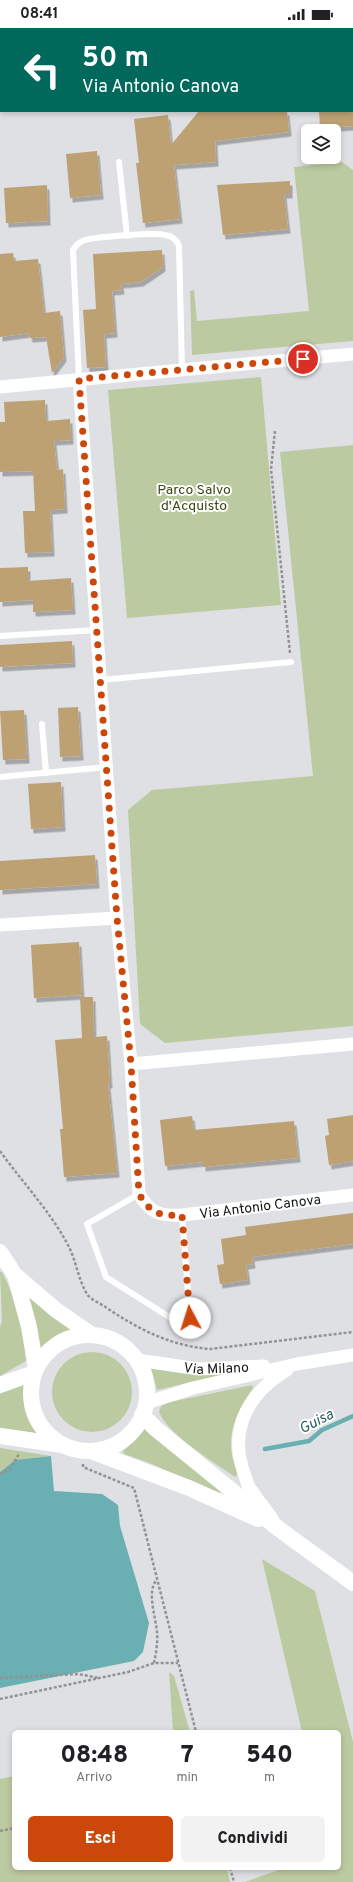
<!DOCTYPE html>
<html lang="it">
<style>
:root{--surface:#fff;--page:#f2f2f2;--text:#202124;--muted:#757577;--accent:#cd470a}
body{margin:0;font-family:Overpass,sans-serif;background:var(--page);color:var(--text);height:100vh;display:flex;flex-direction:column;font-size:15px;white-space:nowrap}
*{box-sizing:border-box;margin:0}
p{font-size:13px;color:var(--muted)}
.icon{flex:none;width:22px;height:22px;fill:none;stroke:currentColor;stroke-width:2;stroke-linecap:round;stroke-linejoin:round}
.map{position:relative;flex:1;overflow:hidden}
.drawer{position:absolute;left:12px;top:1702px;width:329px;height:140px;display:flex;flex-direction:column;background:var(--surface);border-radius:6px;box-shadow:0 2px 6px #0003}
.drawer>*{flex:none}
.banner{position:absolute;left:0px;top:0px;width:353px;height:84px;box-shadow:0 2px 6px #0003;background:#00695c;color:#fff;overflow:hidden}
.controls{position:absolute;left:301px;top:96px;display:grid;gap:8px}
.controls a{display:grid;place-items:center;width:40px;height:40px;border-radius:6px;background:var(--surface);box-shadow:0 2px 6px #0003;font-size:20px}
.pin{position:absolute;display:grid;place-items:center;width:34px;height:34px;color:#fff;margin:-17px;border:2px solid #fff;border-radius:50%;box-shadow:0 1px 4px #0007}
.me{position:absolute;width:44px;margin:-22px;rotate:355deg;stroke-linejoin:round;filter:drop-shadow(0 0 3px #0008)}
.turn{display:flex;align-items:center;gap:14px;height:84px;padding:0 16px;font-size:18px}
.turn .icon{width:52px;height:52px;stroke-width:2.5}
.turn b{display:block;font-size:28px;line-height:34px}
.eta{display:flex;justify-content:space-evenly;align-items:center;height:68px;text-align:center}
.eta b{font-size:24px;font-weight:800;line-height:28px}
.button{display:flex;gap:8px;margin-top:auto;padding:8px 16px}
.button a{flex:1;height:46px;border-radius:6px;background:var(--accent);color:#fff;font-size:16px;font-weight:800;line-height:46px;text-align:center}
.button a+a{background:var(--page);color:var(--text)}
.status{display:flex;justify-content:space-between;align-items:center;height:28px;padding:0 20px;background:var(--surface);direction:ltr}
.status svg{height:11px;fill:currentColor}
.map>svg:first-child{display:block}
.green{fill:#bccaa1}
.water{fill:#6aafb2}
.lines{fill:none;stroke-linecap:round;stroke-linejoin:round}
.stream{stroke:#6aafb2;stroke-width:4.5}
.building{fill:#bda173;filter:url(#shadow)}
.path{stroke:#929295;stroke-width:2.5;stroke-dasharray:3 2;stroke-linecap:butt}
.service{stroke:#fff;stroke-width:6}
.minor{stroke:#fff;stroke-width:13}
.tertiary{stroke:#fff;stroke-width:16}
.route{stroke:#cd470a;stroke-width:7;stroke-dasharray:0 12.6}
.labels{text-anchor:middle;stroke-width:4;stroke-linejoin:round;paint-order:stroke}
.park-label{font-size:14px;fill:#394811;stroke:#fff}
.street-label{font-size:14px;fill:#141415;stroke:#fff}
.water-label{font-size:15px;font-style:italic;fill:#245e61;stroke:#fff}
</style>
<div class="status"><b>08:41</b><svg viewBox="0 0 49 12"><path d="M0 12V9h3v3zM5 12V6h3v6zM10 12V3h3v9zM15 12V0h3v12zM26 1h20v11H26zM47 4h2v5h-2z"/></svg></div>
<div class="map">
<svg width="353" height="1854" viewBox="0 0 353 1854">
<defs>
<filter id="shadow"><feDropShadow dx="2.5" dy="4.5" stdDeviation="0" flood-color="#0004"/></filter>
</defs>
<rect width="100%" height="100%" fill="#dfe0e3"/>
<!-- green -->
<g class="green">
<path d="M342 134 353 142V313L192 327 190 263 194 262 197 293 309 283 294 139Z"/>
<path d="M261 349 281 577 127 590 108 362Z"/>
<path d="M353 417V998L165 1015 140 996 128 782 152 762 313 748 280 424Z"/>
<path d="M0 1244H2C16 1271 25 1303 26 1333L0 1348V1299L2 1293Z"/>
<path d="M30 1266 74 1300 56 1309 42 1321 39 1320 27 1268Z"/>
<circle cx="92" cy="1364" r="40"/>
<path d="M151 1340 230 1345 157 1362Z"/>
<path d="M26 1353C24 1375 28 1390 43 1406L0 1400V1366Z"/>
<path d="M252 1357 253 1360C234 1388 223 1413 238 1445L235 1449C214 1434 168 1407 159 1384L161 1378 170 1374Z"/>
<path d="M145 1400 222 1464 219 1465 147 1434 124 1426 123 1423 133 1414Z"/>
<path d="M0 1420 51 1428 15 1432 0 1444Z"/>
<path d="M262 1531 315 1563 353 1714V1854H245L284 1840H339V1704H302Z"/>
<path d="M169 1644 174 1648 190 1704H173Z"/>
<path d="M14 1748V1840H227L230 1854H0V1751Z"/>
</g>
<!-- water -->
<path class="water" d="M51 1428 54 1463 102 1466 118 1477 120 1498 149 1595 143 1624 134 1633 0 1660V1444L15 1432Z"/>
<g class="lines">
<!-- stream -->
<path class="stream" d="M265 1421 309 1413 322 1402 353 1388"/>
</g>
<!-- building -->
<g class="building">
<path d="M199 83H287L289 104 215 113 216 134 174 137 180 191 143 195 136 135H139L134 91 168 87 171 117Z"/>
<path d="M319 83H353V98L320 100Z"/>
<path d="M97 123 101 167 70 170 66 126Z"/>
<path d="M290 153V166H284L288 201 223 207 217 157Z"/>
<path d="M47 157 48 193 6 195 4 160Z"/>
<path d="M162 222 163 239 141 254 121 256 122 262 112 263 115 305 104 306 106 339 87 340 83 282 96 281 93 226Z"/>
<path d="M13 225 14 233 38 231 44 285 60 283 64 329 52 345 46 309 30 310 29 305 0 309V226Z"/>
<path d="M45 372 46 393 70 391 71 412 54 413 57 442 63 441 65 481 50 482 52 524 25 525 23 483H35L33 443 0 444V394H5L4 374Z"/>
<path d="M28 539V553L71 550 73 582 33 584V572L0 574V540Z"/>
<path d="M72 613 73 635 0 639V617Z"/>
<path d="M78 679 81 728 60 729 58 680Z"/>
<path d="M24 682 27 731 3 732 0 683Z"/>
<path d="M61 754 63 799 31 801 28 756Z"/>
<path d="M95 827 97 856 0 862V833Z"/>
<path d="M79 914 82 967 34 970 31 917Z"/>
<path d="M80 969H93L94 1009 107 1008 110 1056H108L117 1145 64 1149 60 1101H63L55 1012 82 1010Z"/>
<path d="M353 1087V1133L329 1137 325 1108 329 1107 327 1091Z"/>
<path d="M192 1088 194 1102 294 1093 298 1130 203 1139V1134L165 1138 160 1092Z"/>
<path d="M353 1185V1216L252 1229 253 1236 246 1237 248 1252 220 1256 217 1237 224 1236 221 1211 246 1207 245 1199Z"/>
</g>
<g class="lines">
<!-- path -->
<g class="path">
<path d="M275 403 271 441 290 625"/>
<path d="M0 1123C22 1154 50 1183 68 1217 76 1232 78 1251 87 1266 90 1271 99 1275 104 1278 136 1300 170 1318 210 1321L353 1304"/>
<path d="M83 1436V1439L134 1460 196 1704"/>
<path d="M0 1446 10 1441 19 1426"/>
<path d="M154 1635C156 1625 158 1614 157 1604 156 1590 146 1562 157 1552"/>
<path d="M0 1650 78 1646 99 1650"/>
<path d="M0 1671 128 1644 154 1635H178"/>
<path d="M0 1803 14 1800"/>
<path d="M230 1840 234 1854"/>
</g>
<!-- service -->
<g class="service">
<path d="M119 134 127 208"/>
<path d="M79 351 73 222C76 217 79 214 85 212 96 209 156 204 165 207 172 208 177 212 179 218L182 342"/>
<path d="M0 608 97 602"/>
<path d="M101 652 291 634"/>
<path d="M42 696 46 745"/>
<path d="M0 749 107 739"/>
<path d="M139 1166 87 1196 106 1249 185 1299 190 1290 182 1187"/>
</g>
<!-- minor -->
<g class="minor">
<path d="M47 0 51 1"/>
<path d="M10 1 24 0"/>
<path d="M252 1 263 0"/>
<path d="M79 351 117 890 131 1036 353 1016"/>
<path d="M0 359 353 326"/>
<path d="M0 897 117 890"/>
<path d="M131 1036 139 1166C151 1186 160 1188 182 1187L353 1167"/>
<path id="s1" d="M137 1332 199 1341 264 1338"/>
<path d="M146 1375 193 1360 297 1336 353 1327"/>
<path d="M273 1492C265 1480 255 1469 248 1457 246 1452 245 1447 243 1442 229 1399 250 1364 287 1342"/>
</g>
<!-- tertiary -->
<g class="tertiary">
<path d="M0 1224 15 1247 56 1282 92 1307"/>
<path d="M15 1247 29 1299 36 1340"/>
<circle cx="89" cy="1365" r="58"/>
<path d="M0 1357 34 1345"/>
<path d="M142 1387 156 1401 279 1501 353 1555"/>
<path d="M0 1408 62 1417"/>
<path d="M91 1423 189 1460 258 1491"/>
</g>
</g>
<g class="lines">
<!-- route -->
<path class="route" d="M190 1290 182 1187C160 1188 151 1186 139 1166L131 1036 117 890 79 351 303 331"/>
</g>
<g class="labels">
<!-- park labels -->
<g class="park-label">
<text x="194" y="466">Parco Salvo<tspan x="194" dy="16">d'Acquisto</tspan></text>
</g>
<!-- street labels -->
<g class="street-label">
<text transform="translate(260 1178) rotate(-7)" y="5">Via Antonio Canova</text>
<text dy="5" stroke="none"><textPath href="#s1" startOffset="80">Via Milano</textPath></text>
</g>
<!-- water labels -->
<g class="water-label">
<text transform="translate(316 1393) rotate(-27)" y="5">Guisa</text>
</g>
</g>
</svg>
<div class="controls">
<a><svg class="icon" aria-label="layers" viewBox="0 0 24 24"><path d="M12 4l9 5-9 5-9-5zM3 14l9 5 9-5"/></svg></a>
</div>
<div class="pin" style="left:303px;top:331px;background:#d93025"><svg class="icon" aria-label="arrive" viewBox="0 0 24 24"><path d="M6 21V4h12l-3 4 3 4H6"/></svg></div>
<svg class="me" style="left:190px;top:1290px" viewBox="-20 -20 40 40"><circle r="19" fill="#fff"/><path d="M0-13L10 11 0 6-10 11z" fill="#cd470a"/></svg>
<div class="banner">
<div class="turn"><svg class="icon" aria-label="left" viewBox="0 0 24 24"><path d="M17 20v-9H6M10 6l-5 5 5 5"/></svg><div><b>50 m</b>Via Antonio Canova</div></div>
</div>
<section class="drawer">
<div class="eta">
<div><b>08:48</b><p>Arrivo</p></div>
<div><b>7</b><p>min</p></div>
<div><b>540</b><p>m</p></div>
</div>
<div class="button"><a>Esci</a><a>Condividi</a></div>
</section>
</div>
